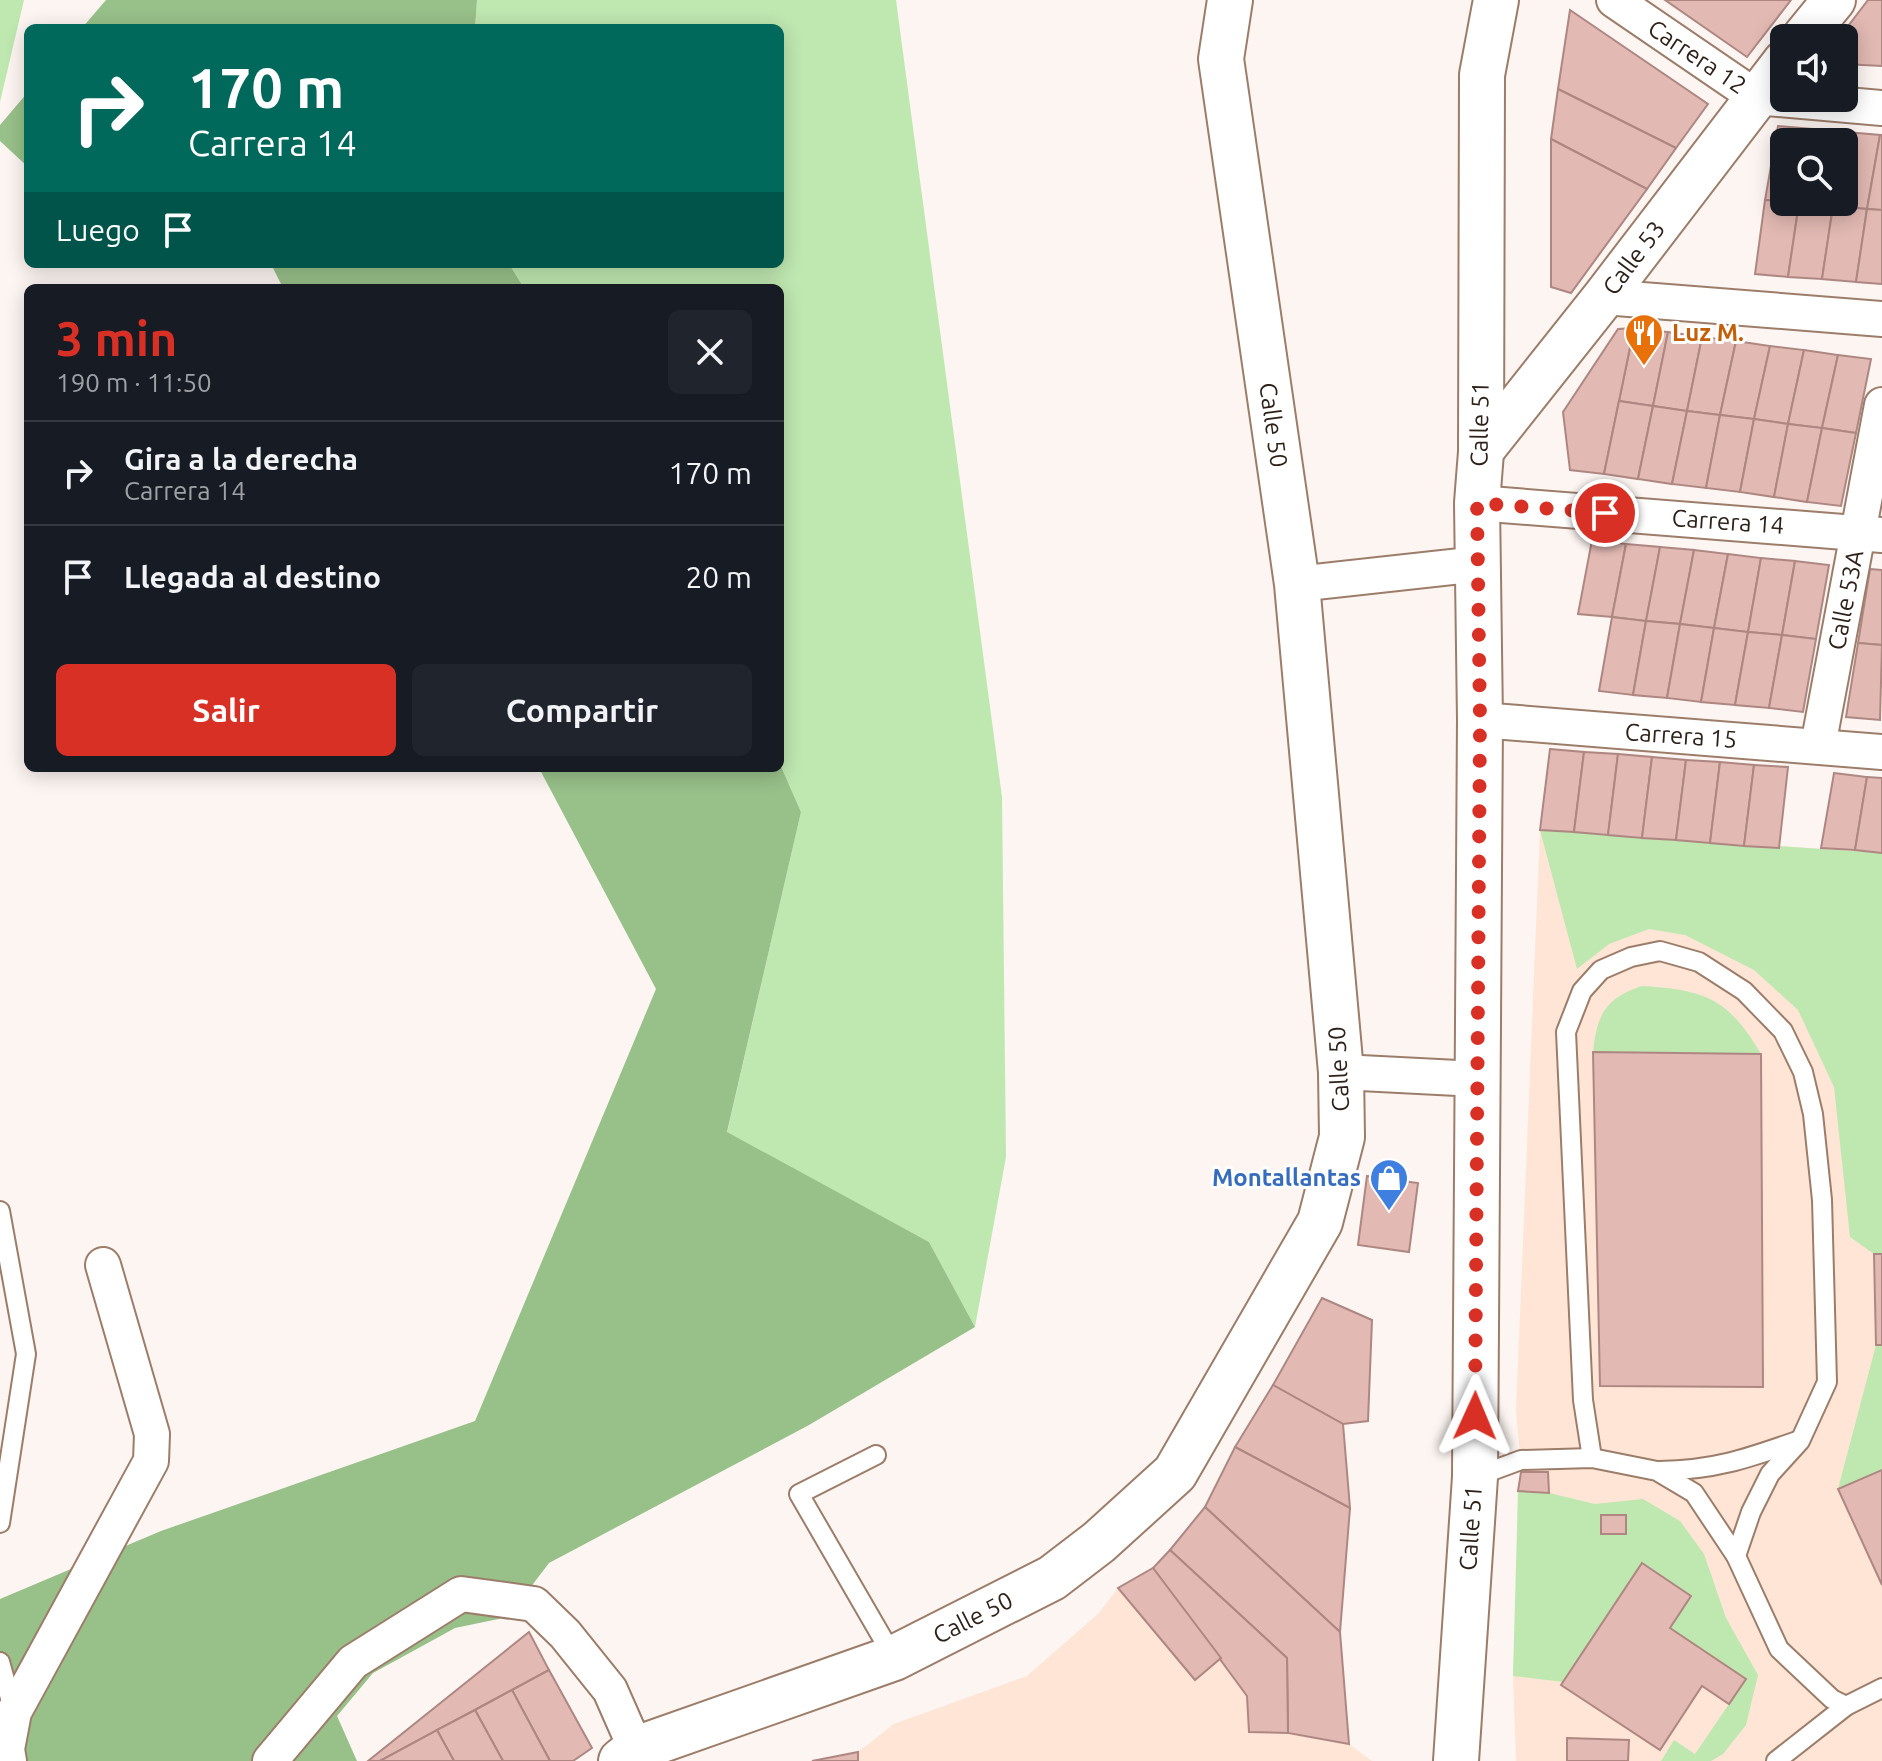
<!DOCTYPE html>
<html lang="es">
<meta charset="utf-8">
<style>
:root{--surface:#171b24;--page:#20242c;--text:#f1f3f6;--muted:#9ea1a6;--line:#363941;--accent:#d93025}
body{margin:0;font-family:Ubuntu,sans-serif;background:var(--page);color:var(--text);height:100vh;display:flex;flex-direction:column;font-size:30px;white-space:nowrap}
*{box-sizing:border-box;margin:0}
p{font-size:26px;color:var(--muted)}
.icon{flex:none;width:44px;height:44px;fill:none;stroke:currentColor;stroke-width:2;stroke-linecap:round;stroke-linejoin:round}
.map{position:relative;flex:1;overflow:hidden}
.drawer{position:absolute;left:24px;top:284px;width:760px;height:488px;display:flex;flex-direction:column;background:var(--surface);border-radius:12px;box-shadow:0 4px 20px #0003}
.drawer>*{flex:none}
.banner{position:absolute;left:24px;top:24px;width:760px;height:244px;border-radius:12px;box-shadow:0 4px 20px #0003;background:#00695c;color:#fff;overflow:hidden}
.fabs{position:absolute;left:1770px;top:24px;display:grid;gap:16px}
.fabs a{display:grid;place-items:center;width:88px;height:88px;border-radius:12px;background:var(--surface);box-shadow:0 4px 20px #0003;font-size:40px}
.pin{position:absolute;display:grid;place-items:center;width:68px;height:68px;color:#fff;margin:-34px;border:4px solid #fff;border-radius:50%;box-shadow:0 2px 8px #0007}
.me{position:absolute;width:88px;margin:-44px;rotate:1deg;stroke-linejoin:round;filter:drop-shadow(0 0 6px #0008)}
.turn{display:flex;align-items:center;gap:28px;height:168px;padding:0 32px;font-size:36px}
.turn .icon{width:104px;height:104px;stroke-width:2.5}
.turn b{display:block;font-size:56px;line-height:68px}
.then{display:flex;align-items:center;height:76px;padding:0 32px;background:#0003;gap:16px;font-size:30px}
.round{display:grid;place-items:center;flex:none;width:84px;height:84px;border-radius:12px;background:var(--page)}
.head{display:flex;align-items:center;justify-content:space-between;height:136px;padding:0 32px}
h1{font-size:48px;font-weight:700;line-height:60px;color:var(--accent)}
.action{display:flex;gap:16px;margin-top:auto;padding:16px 32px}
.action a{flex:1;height:92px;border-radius:12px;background:var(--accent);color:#fff;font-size:32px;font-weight:700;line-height:92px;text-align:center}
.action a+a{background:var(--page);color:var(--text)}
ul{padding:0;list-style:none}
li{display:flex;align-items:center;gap:24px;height:104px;padding:0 32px;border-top:2px solid var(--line)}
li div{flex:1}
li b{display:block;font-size:30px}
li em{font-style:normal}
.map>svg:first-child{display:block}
.built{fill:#fee5d5}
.green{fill:#bfe7b0}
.forest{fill:#98c089}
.building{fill:#e2b9b3;stroke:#ae8782;stroke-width:2}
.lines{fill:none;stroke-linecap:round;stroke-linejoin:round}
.service-casing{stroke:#9c7d6a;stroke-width:22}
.minor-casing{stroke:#9c7d6a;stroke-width:38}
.tertiary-casing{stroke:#9c7d6a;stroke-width:46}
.secondary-casing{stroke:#9c7d6a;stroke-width:48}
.service{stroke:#fff;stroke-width:18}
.minor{stroke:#fff;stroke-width:34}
.tertiary{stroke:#fff;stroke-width:42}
.secondary{stroke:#fff;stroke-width:44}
.route{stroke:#d93025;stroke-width:14;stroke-dasharray:0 25.2}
.labels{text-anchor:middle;stroke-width:6;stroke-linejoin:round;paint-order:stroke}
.street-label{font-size:24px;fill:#2e211a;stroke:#fff}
.food-label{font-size:24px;font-weight:bold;fill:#c56008;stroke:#fff;text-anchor:start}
.shop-label{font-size:24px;font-weight:bold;fill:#366cbe;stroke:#fff;text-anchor:end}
</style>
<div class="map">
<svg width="1882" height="1761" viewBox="0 0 1882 1761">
<rect width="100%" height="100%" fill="#fcf5f1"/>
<!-- built -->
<g class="built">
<path d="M1540 830 1882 853V1761H1516L1513 1676 1521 1466 1516 1411Z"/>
<path d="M1118 1588 1195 1680 1221 1658 1288 1733 1349 1744 1372 1761H812L858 1752 894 1724 1027 1676 1099 1613Z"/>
</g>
<!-- green -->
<g class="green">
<path d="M0 0H24L0 102Z"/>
<path d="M477 0H896L1002 797 1006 1157 975 1327 929 1242 727 1133 801 812 780 764V288H524L509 264H780V28H475Z"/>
<path d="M1540 830 1882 853V1254H1874L1850 1237 1834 1087 1798 1010 1754 970 1685 935 1649 929 1609 944 1577 969Z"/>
<path d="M1642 986C1705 990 1728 998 1761 1054L1593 1052C1597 1015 1605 998 1642 986Z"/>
<path d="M1876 1345H1882V1470L1838 1489Z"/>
<path d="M1518 1491 1549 1493 1595 1504 1643 1499 1680 1521 1704 1554 1726 1618 1758 1675 1746 1725 1723 1754 1711 1761H1661L1674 1740 1695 1754 1746 1679 1670 1628 1691 1596 1642 1563 1563 1682 1513 1676Z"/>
</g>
<!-- forest -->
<g class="forest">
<path d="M106 0H477L475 28H82Z"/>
<path d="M28 92V167L0 141V125Z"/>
<path d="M271 264H509L524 288H283Z"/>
<path d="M780 764 801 812 727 1132 929 1242 975 1327 809 1425 549 1563 508 1617 455 1628 373 1673 337 1716 357 1761H0V1599L161 1531 475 1421 656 989 539 768H780Z"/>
</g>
<!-- building -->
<g class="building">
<path d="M1665 0H1791L1747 57Z"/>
<path d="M1868 0H1882V66L1844 64V38H1839Z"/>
<path d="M1570 10 1708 104 1676 148 1558 89Z"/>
<path d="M1558 89 1676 148 1647 189 1551 139Z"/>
<path d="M1778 126 1812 129 1809 142H1784V201L1765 200Z"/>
<path d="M1812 129 1846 132 1844 143 1809 142Z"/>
<path d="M1846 132 1880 135 1867 209 1833 206 1834 202H1844Z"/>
<path d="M1880 135H1882V210L1867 209Z"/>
<path d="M1551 139 1647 189 1571 293 1551 287Z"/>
<path d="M1765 200 1799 203 1788 277 1755 274Z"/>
<path d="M1799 203 1833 206 1822 279 1788 277Z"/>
<path d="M1833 206 1867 209 1856 282 1822 279Z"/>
<path d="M1867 209 1882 210V284L1856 282Z"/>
<path d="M1634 328 1668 332 1653 406 1619 401Z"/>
<path d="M1634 328 1604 474 1570 470 1563 412 1618 329Z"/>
<path d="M1668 332 1702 337 1687 411 1653 406Z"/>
<path d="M1702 337 1736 341 1720 415 1687 411Z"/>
<path d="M1736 341 1770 346 1754 419 1720 415Z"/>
<path d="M1770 346 1804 350 1788 424 1754 419Z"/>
<path d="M1804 350 1838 355 1822 428 1788 424Z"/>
<path d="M1838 355 1871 359 1856 433 1822 428Z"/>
<path d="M1619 401 1653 406 1638 479 1604 474Z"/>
<path d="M1653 406 1687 411 1672 484 1638 479Z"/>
<path d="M1687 411 1720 415 1706 488 1672 484Z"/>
<path d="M1720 415 1754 419 1740 492 1706 488Z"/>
<path d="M1754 419 1788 424 1774 497 1740 492Z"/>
<path d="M1788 424 1822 428 1807 502 1774 497Z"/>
<path d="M1822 428 1856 433 1841 506 1807 502Z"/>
<path d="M1592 540 1626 544 1612 617 1578 614Z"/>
<path d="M1626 544 1660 547 1646 621 1612 617Z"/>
<path d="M1660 547 1694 550 1680 624 1646 621Z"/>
<path d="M1694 550 1728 554 1714 628 1680 624Z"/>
<path d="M1728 554 1761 558 1748 632 1714 628Z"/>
<path d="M1761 558 1795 561 1782 635 1748 632Z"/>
<path d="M1795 561 1829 565 1816 639 1782 635Z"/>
<path d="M1870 569 1882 570V645L1858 643Z"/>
<path d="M1612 617 1646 621 1633 695 1599 691Z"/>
<path d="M1646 621 1680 624 1667 698 1633 695Z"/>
<path d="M1680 624 1714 628 1701 702 1667 698Z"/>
<path d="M1714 628 1748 632 1735 705 1701 702Z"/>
<path d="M1748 632 1782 635 1769 708 1735 705Z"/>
<path d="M1782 635 1816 639 1803 712 1769 708Z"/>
<path d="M1858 643 1882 645 1880 720 1846 717Z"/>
<path d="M1550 749 1584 752 1574 832 1540 830Z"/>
<path d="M1584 752 1618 754 1608 835 1574 832Z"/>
<path d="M1618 754 1652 757 1642 838 1608 835Z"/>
<path d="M1652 757 1686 760 1676 840 1642 838Z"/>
<path d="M1686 760 1720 762 1710 843 1676 840Z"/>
<path d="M1720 762 1754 765 1744 846 1710 843Z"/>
<path d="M1754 765 1788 767 1779 848 1744 846Z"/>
<path d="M1834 773 1867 777 1855 850 1821 848Z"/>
<path d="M1867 777 1882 778V853L1855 850Z"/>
<path d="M1593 1052 1761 1054 1763 1387 1600 1386Z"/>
<path d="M1367 1176 1418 1183 1409 1252 1358 1245Z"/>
<path d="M1874 1254H1882V1345H1876Z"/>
<path d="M1322 1298 1372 1320 1368 1421 1343 1424 1273 1385Z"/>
<path d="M1273 1385 1343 1424 1350 1508 1235 1447Z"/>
<path d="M1235 1447 1350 1508 1340 1632 1205 1507Z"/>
<path d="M1882 1470V1585L1838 1489Z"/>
<path d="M1521 1472H1548L1549 1493 1518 1491Z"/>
<path d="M1205 1507 1340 1632 1349 1744 1288 1733 1287 1658 1170 1550Z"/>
<rect x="1601" y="1515" width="25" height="19"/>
<path d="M1170 1550 1287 1658 1288 1733 1249 1732 1247 1696 1153 1568Z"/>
<path d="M1642 1563 1691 1596 1670 1628 1746 1679 1729 1704 1702 1686 1660 1750 1561 1685Z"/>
<path d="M1153 1568 1221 1658 1195 1680 1118 1588Z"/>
<path d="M529 1632 549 1670 380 1761H368Z"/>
<path d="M549 1670 592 1748 573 1761H550L512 1690Z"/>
<path d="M512 1690 550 1761H503L475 1710Z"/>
<path d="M475 1710 503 1761H454L437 1730Z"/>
<path d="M437 1730 454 1761H380Z"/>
<path d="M1567 1738 1629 1740 1628 1761H1567Z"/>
<path d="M858 1752V1761H812Z"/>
</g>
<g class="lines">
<!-- service casing -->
<g class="service-casing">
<g id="service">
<path d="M0 1211 26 1354 0 1523"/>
<path d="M876 1455 799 1494 894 1658"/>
<path d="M1592 1458 1583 1400 1566 1032 1582 991 1601 970 1631 957 1660 951 1699 962 1744 991 1783 1031 1803 1072 1813 1114 1822 1200 1827 1382 1800 1441 1770 1474 1751 1512 1736 1556"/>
<path d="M1659 1471C1714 1470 1746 1459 1797 1441"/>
<path d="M1475 1477 1521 1460 1592 1458 1657 1471 1694 1493 1736 1556 1779 1649 1832 1699 1846 1706 1882 1688"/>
<path d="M0 1662 13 1709"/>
<path d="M1776 1761 1846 1706"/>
</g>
</g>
<!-- minor casing -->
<g class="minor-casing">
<g id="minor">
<path d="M1614 0 1756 97 1882 108"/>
<path d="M1604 297 1882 319"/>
<path d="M1477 503 1882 535"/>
<path d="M1297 584 1479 564"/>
<path d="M1480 720 1882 752"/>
<path d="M1818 746 1882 405"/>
<path d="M1341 1072 1477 1079"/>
<path d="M9 1761 7 1749 14 1712 151 1461 152 1434 103 1265"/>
<path d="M270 1761 353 1662 461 1594 534 1604 565 1634 610 1690 636 1749"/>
</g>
</g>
<!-- tertiary casing -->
<g class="tertiary-casing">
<g id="tertiary">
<path d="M1803 38 1834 0"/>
<path d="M1481 452 1604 297 1784 62"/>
</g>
</g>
<!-- secondary casing -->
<g class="secondary-casing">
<g id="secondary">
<path d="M621 1761 636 1749 894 1658 1052 1578 1099 1542 1175 1473 1320 1222 1342 1137 1341 1072 1297 584 1221 59 1230 0"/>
<path d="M1456 1761 1475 1477 1480 720 1477 503 1481 452 1482 75 1496 0"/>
</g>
</g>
<!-- service -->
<use href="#service" class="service"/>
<!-- minor -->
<use href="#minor" class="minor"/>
<!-- tertiary -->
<use href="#tertiary" class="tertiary"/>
<!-- secondary -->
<use href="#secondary" class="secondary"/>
</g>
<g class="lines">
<!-- route -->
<path class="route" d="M1475 1416 1480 720 1477 503 1605 513"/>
</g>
<!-- icons -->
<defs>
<g id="restaurant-pin" transform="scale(2)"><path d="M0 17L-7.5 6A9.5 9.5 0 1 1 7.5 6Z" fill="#e8710a" stroke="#fff"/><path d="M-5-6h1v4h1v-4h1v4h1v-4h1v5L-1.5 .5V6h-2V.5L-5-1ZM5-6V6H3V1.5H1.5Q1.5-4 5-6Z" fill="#fff"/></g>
<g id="shop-pin" transform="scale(2)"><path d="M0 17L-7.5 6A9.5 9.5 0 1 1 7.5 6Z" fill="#3f7fe0" stroke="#fff"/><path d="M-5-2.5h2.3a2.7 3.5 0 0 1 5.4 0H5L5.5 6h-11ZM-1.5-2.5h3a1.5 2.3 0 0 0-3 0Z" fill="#fff"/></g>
</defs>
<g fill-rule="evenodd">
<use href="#restaurant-pin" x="1644" y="333"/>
<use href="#shop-pin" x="1389" y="1178"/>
</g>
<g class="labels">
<!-- street labels -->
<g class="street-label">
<text transform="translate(1697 57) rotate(34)" y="8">Carrera 12</text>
<text transform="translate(1634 258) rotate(-53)" y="8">Calle 53</text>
<text transform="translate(1480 424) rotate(-89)" y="8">Calle 51</text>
<text transform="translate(1273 425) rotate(82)" y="8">Calle 50</text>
<text transform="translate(1728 522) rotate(4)" y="8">Carrera 14</text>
<text transform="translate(1846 600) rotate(-79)" y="8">Calle 53A</text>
<text transform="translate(1681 736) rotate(4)" y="8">Carrera 15</text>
<text transform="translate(1339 1069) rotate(-93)" y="8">Calle 50</text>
<text transform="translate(1471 1528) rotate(-86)" y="8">Calle 51</text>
<text transform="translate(973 1618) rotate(-27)" y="8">Calle 50</text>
</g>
<!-- food labels -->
<g class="food-label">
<text x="1672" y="341">Luz M.</text>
</g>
<!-- shop labels -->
<g class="shop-label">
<text x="1361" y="1186">Montallantas</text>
</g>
</g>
</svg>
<div class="fabs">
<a><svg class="icon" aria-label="sound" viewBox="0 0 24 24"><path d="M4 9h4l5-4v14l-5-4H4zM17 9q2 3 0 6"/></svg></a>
<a><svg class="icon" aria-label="search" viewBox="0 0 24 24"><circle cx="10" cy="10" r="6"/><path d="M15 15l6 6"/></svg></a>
</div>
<div class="pin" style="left:1605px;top:513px;background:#d93025"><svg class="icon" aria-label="arrive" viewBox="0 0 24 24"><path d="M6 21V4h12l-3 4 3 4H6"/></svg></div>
<svg class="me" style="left:1475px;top:1416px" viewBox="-20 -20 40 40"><path d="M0-17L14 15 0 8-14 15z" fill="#d93025" stroke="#fff" stroke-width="4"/></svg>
<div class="banner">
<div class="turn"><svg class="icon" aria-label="right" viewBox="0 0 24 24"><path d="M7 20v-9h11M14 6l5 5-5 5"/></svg><div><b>170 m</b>Carrera 14</div></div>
<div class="then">Luego<svg class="icon" aria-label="arrive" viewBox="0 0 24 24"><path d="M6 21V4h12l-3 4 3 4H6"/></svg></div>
</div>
<section class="drawer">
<div class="head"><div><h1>3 min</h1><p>190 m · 11:50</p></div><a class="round"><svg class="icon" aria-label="close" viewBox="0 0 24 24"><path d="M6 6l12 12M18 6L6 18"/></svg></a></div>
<ul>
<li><svg class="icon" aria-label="right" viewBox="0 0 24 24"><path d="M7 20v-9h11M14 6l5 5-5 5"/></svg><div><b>Gira a la derecha</b><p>Carrera 14</p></div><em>170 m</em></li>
<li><svg class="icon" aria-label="arrive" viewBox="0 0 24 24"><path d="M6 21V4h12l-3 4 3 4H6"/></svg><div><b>Llegada al destino</b></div><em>20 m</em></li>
</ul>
<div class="action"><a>Salir</a><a>Compartir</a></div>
</section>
</div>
